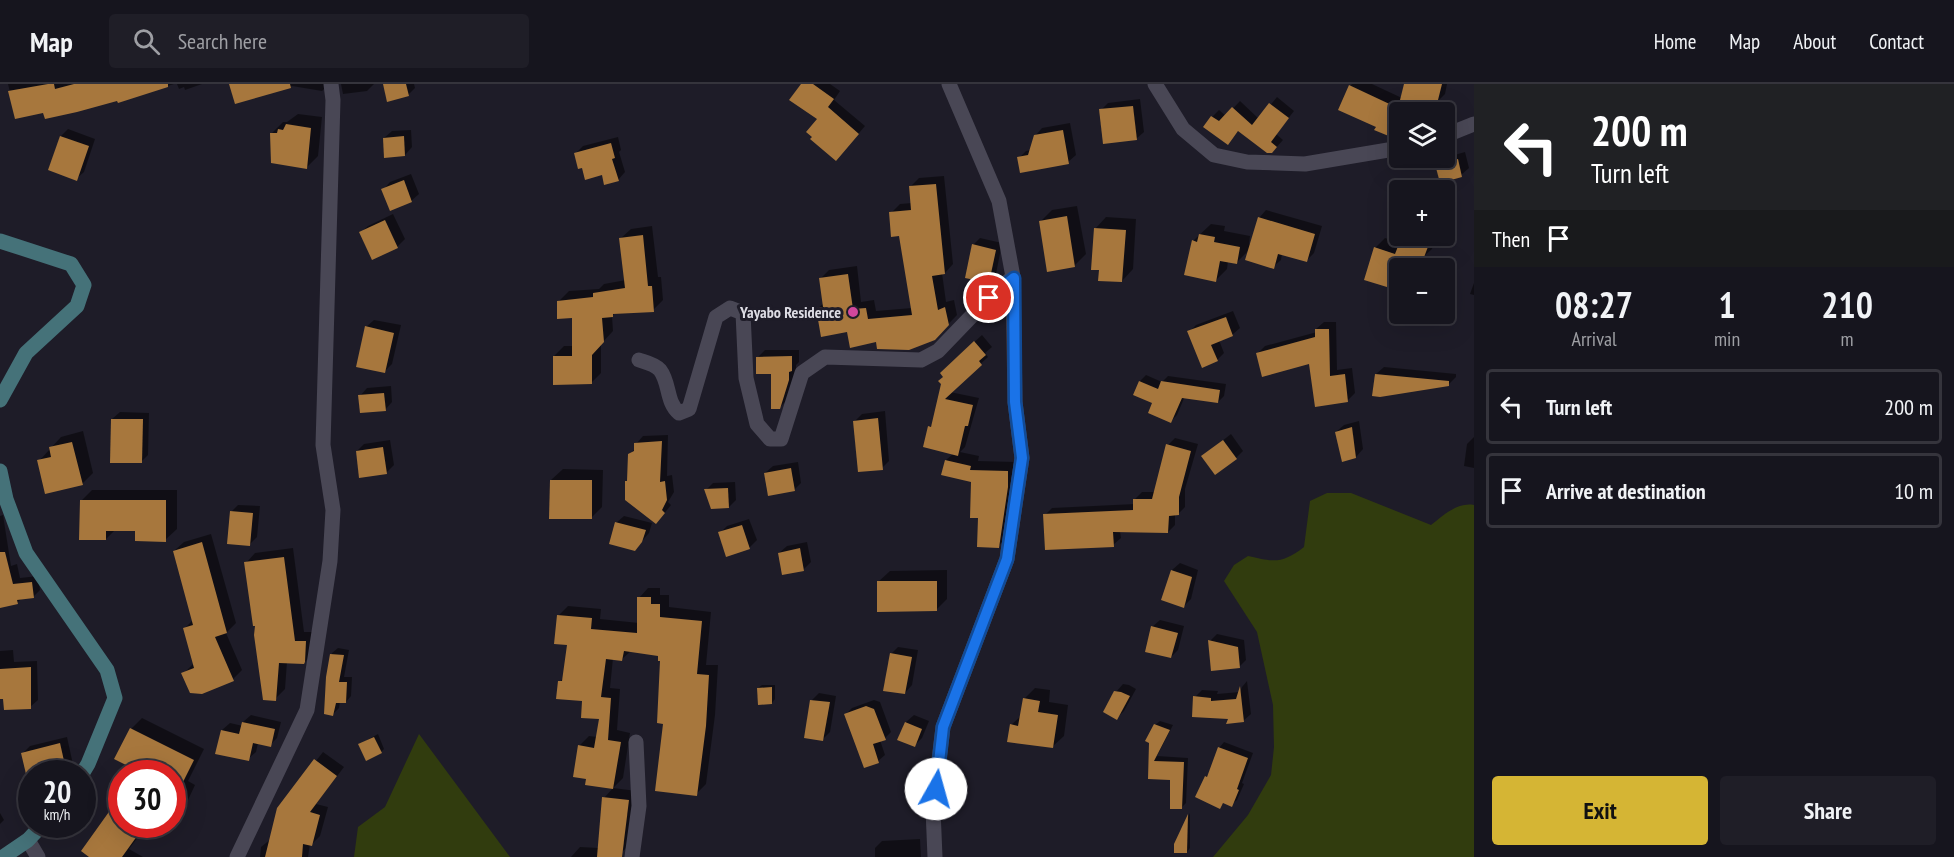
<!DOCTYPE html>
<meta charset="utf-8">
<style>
:root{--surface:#16151e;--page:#1f1e27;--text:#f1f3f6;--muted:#9e9fa4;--line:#35343c;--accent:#d5b534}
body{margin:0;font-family:"PT Sans Narrow",sans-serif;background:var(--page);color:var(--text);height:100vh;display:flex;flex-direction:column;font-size:22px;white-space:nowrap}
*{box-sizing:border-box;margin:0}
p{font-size:20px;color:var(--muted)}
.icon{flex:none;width:33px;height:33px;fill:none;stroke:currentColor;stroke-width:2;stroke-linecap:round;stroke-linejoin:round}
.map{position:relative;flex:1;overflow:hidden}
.details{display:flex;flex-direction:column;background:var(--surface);width:480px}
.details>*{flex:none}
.hud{background:#202124;color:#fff;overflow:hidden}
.tools{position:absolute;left:1389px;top:18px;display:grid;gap:12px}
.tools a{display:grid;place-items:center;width:66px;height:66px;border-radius:6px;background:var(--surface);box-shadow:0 6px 24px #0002,0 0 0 2px var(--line);font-size:30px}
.speed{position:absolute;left:18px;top:676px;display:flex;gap:12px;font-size:30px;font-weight:700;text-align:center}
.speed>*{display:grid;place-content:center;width:78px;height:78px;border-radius:50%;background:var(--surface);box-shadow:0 6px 24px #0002,0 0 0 2px var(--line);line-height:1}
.speed small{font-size:15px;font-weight:400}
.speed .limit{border:9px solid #d22;background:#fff;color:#111}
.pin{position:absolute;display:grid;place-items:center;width:51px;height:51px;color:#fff;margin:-26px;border:3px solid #fff;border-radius:50%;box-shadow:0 2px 6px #0007}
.me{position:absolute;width:66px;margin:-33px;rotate:7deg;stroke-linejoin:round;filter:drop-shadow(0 0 4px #0008)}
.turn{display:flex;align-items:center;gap:21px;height:126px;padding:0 18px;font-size:27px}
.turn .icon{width:78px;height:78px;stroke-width:2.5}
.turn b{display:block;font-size:42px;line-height:51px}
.then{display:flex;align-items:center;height:57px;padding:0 18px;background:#0003;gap:12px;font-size:22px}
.eta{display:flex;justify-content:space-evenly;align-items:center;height:102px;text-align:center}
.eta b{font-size:36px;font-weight:700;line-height:42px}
.button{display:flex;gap:12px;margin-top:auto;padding:12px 18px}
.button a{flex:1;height:69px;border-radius:6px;background:var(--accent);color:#111;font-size:24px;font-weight:700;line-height:69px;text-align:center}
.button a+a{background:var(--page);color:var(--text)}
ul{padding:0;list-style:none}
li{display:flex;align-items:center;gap:18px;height:75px;margin:0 12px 9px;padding:0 6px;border:3px solid var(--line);border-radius:6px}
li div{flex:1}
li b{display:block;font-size:22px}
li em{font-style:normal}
header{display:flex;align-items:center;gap:36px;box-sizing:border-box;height:84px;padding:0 30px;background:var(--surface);border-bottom:2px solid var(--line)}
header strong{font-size:28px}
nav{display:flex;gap:33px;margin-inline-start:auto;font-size:21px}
.search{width:420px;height:54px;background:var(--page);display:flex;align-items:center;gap:15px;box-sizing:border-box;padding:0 21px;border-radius:6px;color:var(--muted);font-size:22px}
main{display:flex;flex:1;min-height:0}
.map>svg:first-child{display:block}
.green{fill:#313c0e}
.shadow{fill:#0007}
.building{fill:#a7773d}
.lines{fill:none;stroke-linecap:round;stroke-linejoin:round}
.street{stroke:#494755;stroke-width:15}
.secondary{stroke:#457279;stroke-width:15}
.route-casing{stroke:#114b97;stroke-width:15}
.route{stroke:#1a73e8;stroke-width:10}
.hotel-dot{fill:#d1479c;stroke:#1e1c28;stroke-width:2}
.labels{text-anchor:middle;stroke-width:6;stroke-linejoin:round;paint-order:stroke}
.poi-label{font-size:16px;font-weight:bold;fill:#dddce4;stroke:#1e1c28;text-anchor:end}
</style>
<header>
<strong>Map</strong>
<div class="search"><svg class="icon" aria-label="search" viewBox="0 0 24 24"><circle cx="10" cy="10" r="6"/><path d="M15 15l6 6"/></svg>Search here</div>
<nav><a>Home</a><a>Map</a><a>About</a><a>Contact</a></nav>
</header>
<main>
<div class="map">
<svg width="1474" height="773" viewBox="0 0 1474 773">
<rect width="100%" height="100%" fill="#1e1c28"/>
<!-- green -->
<g class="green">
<path d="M1327 409H1351L1431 441C1444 431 1457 418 1474 421V773H1213L1248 731 1271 691 1274 663 1273 621 1257 548 1224 497 1234 481 1248 472C1274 478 1282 480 1304 463L1310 417Z"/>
<path d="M419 650 510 773H354L358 743 385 723Z"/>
</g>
<!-- shadow -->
<g class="shadow">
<path d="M8 0H174L119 17 118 15 16 33Z"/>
<path d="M177 0H202L185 6 184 3 179 5Z"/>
<path d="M231 0H329L322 7 292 2 236 18Z"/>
<path d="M341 0H374L367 7 343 10Z"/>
<path d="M384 0H414L415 4 408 11Z"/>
<path d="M803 0H830L840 7 834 16 865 42 843 68 819 35Z"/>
<path d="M1352 0H1372L1402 14 1405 0H1447L1445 10 1437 18 1426 16 1421 28H1400L1378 42 1350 2Z"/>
<path d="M1277 13 1294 27 1276 50 1283 56 1272 68 1239 46 1228 59 1212 33 1219 26 1226 32 1240 17 1259 35Z"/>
<path d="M1140 15 1144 48 1136 55 1101 26 1108 19Z"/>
<path d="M298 30 322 33 318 72 307 83 272 49 283 38H287Z"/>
<path d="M1070 39 1076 71 1068 78 1019 74 1026 67 1031 66 1035 52 1042 44Z"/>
<path d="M68 45 95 55 84 88 76 95 61 52Z"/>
<path d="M411 46 412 63 405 71 384 54 392 47Z"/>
<path d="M618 53 621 66 619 68 625 88 618 96 583 82 576 69 583 62Z"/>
<path d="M1465 68 1469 84 1461 91 1437 81 1444 74Z"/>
<path d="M411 90 419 110 411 117 383 106 390 98Z"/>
<path d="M944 92 953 180 945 189H942L946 218 954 216 957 231 934 255 878 257 848 247 817 225 824 219 820 195 829 186 857 182 861 218 874 216 876 227 912 224 900 150 891 129 900 120 912 119 910 103 919 94Z"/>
<path d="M1077 122 1086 170 1074 182 1041 137 1052 126Z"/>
<path d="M1266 126 1322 142 1314 169 1307 176 1282 169 1281 176 1273 183 1250 165 1236 179 1228 177 1227 185 1216 196 1193 157 1211 140 1225 142 1224 147 1250 152 1249 160H1251L1259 134Z"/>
<path d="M393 130 405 155 397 163 360 149 368 142Z"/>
<path d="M1106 133 1136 135 1133 185 1122 197 1100 185 1095 145Z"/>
<path d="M652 142 658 193H661L663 216 653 226 615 229 612 232 613 247 601 260V289L591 299 554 272 564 262H574V233L559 217 569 207 599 205 604 200 626 196 621 154 631 145Z"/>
<path d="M1403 152H1437L1432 165 1422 174 1419 184H1400L1375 164 1385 154 1401 159Z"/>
<path d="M980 154 1002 159 996 190 988 197 973 161Z"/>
<path d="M1474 199V211L1470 210Z"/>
<path d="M1233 227 1240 244 1232 251 1219 256 1224 269 1217 276 1189 248 1196 241Z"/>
<path d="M374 236 401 241 392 280 384 288 366 243Z"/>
<path d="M1324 238H1336L1337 286 1352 284 1355 309 1348 316 1310 278 1258 269 1265 262 1317 248 1316 245Z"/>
<path d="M982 251 992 263 985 269 988 273 950 308 979 314 965 363 960 368 979 372 978 377 1017 378 1008 453 998 462 980 433 972 397 946 376 954 369 930 343 934 339 949 281Z"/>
<path d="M765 266H799V278L796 281V288L787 316 780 323 772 288 758 273Z"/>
<path d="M1384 283 1456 290V293L1449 300 1376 290Z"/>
<path d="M1146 291 1162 298 1168 292 1226 300 1224 312 1218 318 1185 312 1177 331 1171 337 1154 318 1140 297Z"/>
<path d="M391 302 392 318 385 326 360 312 367 304Z"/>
<path d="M885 327 889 377 882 384 855 337 862 330Z"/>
<path d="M120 328 149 329 148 371 141 378 112 335Z"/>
<path d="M1359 337 1363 365 1356 373 1336 348 1344 341Z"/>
<path d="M83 347 93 389 82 400 39 377 61 353Z"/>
<path d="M1231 350 1243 367 1236 374 1203 372Z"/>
<path d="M668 351 667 392 672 391 674 408 668 418 671 421 663 431 630 370 636 364V360L643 352Z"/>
<path d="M1474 353V384L1464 382 1467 360Z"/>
<path d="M1175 354 1198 360 1185 405V423L1178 430H1175V441L1168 448 1120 447 1121 454 1113 461 1045 431 1052 424 1135 420V415L1142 408H1155L1168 361Z"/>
<path d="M390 356 394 381 387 388 357 367 364 360Z"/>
<path d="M798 378 801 399 794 406 765 389 773 382Z"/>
<path d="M563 385 603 386 602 423 591 434 551 396Z"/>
<path d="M735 398 736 416 729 423 706 406 713 399Z"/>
<path d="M92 406H177V445L165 456 137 446H115L106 455 81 417Z"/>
<path d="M238 421 260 422 257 453 250 460 231 428Z"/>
<path d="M3 431 11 482 17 480 20 494 38 492 40 506 33 513 22 514 18 518 0 523V432Z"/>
<path d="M624 432 652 439 649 449 635 465 616 439Z"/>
<path d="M749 435 757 456 749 464 720 449 727 442Z"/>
<path d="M211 450 236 539 226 549 242 586 233 595 183 590 194 579 185 544 193 536 174 467 184 458Z"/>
<path d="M807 458 811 478 804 485 779 469 787 462Z"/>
<path d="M293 464 304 548H315L313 569 304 579 287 578 285 605 275 615 256 540 246 479 255 469Z"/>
<path d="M1180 479 1198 486 1191 515 1184 522 1172 486Z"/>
<path d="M947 486V515L936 526 878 498 890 487Z"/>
<path d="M648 504H660V511H669V523L711 528 706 581H718L715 631 706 700 696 710 664 638 662 576 660 570 631 567 621 576 613 574 610 604 620 605 617 646 630 649 623 694 613 704 588 693 579 662 589 652 597 653 600 633 584 616 560 598 564 593 569 560 558 532 568 522 601 525 600 535 639 539V514Z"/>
<path d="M1160 536 1184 542 1178 566 1171 573 1152 543Z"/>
<path d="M1217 550 1244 556 1246 576 1239 583 1210 557Z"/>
<path d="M898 563 918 566 912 601 905 609 891 570Z"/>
<path d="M338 564 349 566 344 593H352L351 612 346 618 340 617 339 624 333 630 328 593 332 569Z"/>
<path d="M13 566 14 578 37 577 38 616 30 623 5 613 0 614V567Z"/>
<path d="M1247 597 1251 630 1243 637 1230 634 1195 613 1202 606 1218 607 1217 610 1240 608 1242 603Z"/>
<path d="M1123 600 1129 601 1136 605 1124 627 1117 634 1116 608Z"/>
<path d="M762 601H775V615L772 619 758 604Z"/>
<path d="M1035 604 1050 606 1049 618 1068 621 1064 652 1052 663 1011 641 1022 631 1024 615Z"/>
<path d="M819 609 836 612 830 648 823 655 812 616Z"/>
<path d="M874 616 880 618 891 648 885 654 880 656 885 671 878 677 846 630 852 624Z"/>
<path d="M251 631 281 638 277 654 270 661 258 659 256 668 248 675 217 668 222 646 230 639 243 642V638Z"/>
<path d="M914 631 929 637 922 654 915 661 899 655 906 638Z"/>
<path d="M142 634 204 665 188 697 195 701 188 716 172 732V690H138L140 687 131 645Z"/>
<path d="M1160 637 1173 641 1157 672 1188 674 1186 719 1181 724 1171 694 1149 693 1155 641Z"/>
<path d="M378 650 384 665 381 668 360 660Z"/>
<path d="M67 653 74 685 69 690H32L30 701 23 669 30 662Z"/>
<path d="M1224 658 1253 669 1242 699 1244 700 1237 716 1231 721 1224 718 1220 723 1206 693 1210 689 1219 664Z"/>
<path d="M323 668 344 683 316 720 328 723 320 752 312 760H310L308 773H260L261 763 271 755 278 725Z"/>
<path d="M613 704 637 707 631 759 621 769V773H571L580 763 599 764 604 714Z"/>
<path d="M122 717V741H147L129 765 143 773H92L112 726Z"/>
<path d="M0 729 4 736 0 740Z"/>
<path d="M1190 729V764L1187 768 1175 760Z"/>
<path d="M920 755 921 773H875V764L882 757Z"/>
</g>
<!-- building -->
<g class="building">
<path d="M48 0H54L55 5 74 0H168V3L118 19 117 17 77 28 45 35 43 29 15 35 8 7Z"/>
<path d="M229 0H290L291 4 235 20Z"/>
<path d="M383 0H406L409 12 387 18Z"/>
<path d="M801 0H813L834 15 828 23 859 50 836 77 810 55 812 53 806 48 817 35 789 16Z"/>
<path d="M1404 0H1442L1435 28H1400V54L1396 55 1374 46 1376 43 1338 26 1349 1 1398 24Z"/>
<path d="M1269 19 1289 34 1271 58 1277 63 1272 69H1267L1238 47 1228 61 1203 43 1211 32 1219 37 1232 23 1252 41Z"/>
<path d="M1133 22 1137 56 1103 60 1099 25Z"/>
<path d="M286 40 311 44 307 85 271 79 270 49H277L278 45 283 46Z"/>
<path d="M1063 46 1069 80 1020 89 1017 73 1028 71 1034 51Z"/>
<path d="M60 52 89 62 77 97 48 86Z"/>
<path d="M404 52 405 72 384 74 383 54Z"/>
<path d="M611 59 615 74 612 75 619 97 604 101 602 91 585 96 582 84 578 85 574 69Z"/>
<path d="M1458 75 1462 93 1440 99 1435 80Z"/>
<path d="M404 96 412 118 390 127 381 105Z"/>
<path d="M936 100 945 190 932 192 938 226 945 223 949 241 935 256 909 266 877 265 876 258 850 264 847 248 821 253 816 224 823 223 819 194 848 190 853 225 866 224 868 235 912 231 899 152 891 153 889 128 911 126 909 102Z"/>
<path d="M1067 132 1075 183 1047 188 1039 137Z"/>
<path d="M1258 133 1315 150 1307 178 1278 170 1274 185 1245 176Z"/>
<path d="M385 136 398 164 372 176 359 148Z"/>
<path d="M1094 144 1126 146 1122 198 1098 197 1099 186H1091Z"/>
<path d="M1199 150 1215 153 1214 158 1240 163 1237 180 1220 177 1216 198 1184 191 1192 156 1197 158Z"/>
<path d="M643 151 648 202H652L654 228 613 230V233L602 234 604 258 592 271V300L553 301V272H572V234L557 235V217L593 213V209L625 204 619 154Z"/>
<path d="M1402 152H1432L1423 176 1416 174V176L1432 181V184H1400V207L1364 196 1374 163 1395 170Z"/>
<path d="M972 160 996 166 989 199 965 194Z"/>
<path d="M1226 233 1233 252 1211 261 1218 277 1202 284 1187 247Z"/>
<path d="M365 242 394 249 385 289 356 283Z"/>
<path d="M1315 245H1329L1330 292 1345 290 1348 318 1315 323 1309 280 1262 293 1256 269 1315 253Z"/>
<path d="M974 257 986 271 979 277 982 281 945 315 973 321 968 342H965L958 372 923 363 928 342 931 343 941 300 938 297 943 293 940 289Z"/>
<path d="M792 272V287L789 288V296L780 325H771V290H756V273Z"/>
<path d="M1375 290 1449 297V302L1380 313 1372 312Z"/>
<path d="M1139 297 1158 305 1161 297 1220 306 1218 319 1182 314 1171 339 1148 329 1152 319 1133 311Z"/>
<path d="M384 309 386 327 360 329 358 311Z"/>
<path d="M878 334 883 386 858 388 853 337Z"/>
<path d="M111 335H143L142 379H110Z"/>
<path d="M1352 343 1356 374 1342 378 1335 348Z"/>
<path d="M1223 356 1237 375 1215 391 1201 372Z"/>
<path d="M662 357 660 398 665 397 667 416 662 426 665 429 656 440 625 416V397H627L628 370 634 367V359Z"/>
<path d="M72 358 83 401 45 410 37 376 51 373 49 363Z"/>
<path d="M1166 360 1191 367 1179 413V431L1169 432 1168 449 1113 448 1114 463 1045 466 1043 430 1133 426V415H1152Z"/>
<path d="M383 363 387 390 359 394 356 367Z"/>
<path d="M945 376 971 382 970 386 1008 387V403L999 464 977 463 978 434H970L971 398 941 391Z"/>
<path d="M791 384 795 407 768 412 764 389Z"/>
<path d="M550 396H592V435H549Z"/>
<path d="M728 404 729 424 711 425 704 405Z"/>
<path d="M80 416H166V458L135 457V447H106V456H79Z"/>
<path d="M230 427 253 429 250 462 227 460Z"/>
<path d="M615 438 646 446 642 458 635 467 609 460Z"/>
<path d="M742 441 750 465 726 473 718 448Z"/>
<path d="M202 458 227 549 215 553 234 597 202 610 190 609 181 589 194 584 183 544 193 541 173 467Z"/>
<path d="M800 464 804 487 782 491 778 469Z"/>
<path d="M0 468H5L13 500 32 498 34 514 17 516 18 520 0 524Z"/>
<path d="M284 473 295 557H306L305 578 304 580 279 579 276 617 263 616 254 551 255 542H253L244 478Z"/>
<path d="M1171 486 1192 493 1184 524 1161 516Z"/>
<path d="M877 497H937V527L877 528Z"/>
<path d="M637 513H651V520H660V533L702 537 697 590 709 591 706 642 697 712 655 707 663 640 657 639 660 577H658V572L624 567 622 577 606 575 601 613 611 614 608 656 621 658 613 705 585 701 586 695 573 693 578 661 594 664 599 635 581 634 582 617 556 615 558 597H562L567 561 554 560 557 531 592 534 591 545 637 549Z"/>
<path d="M1151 542 1178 549 1171 574 1145 568Z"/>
<path d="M1208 556 1238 563 1240 584 1211 587Z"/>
<path d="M890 569 912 573 905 610 883 607Z"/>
<path d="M330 570 344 571 339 598H347L346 619H336L333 632 324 630 326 593Z"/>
<path d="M31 583V625L4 626 3 615H0V585Z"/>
<path d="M1240 602 1244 638 1226 640 1228 635 1192 633 1193 612 1211 614V617L1236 615Z"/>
<path d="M772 603V620L758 621 757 604Z"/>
<path d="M1114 607 1121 608 1130 612 1117 636 1103 628Z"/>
<path d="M1023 614 1040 617 1038 628 1058 631 1053 664 1007 658 1010 640 1018 642Z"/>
<path d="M810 616 830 618 823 657 804 654Z"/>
<path d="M866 622 874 625 886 656 873 660 879 679 864 684 844 630Z"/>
<path d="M242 638 275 645 271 663 253 659 249 677 215 670 221 646 239 650Z"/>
<path d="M905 638 922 645 915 663 897 656Z"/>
<path d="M1154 640 1170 646 1154 677 1184 678 1182 725H1170V696L1148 695 1149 659 1145 657Z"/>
<path d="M130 644 194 676 172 720V690H144L114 675Z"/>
<path d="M374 653 382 669 366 677 358 660Z"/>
<path d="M60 659 67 690H26L21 669Z"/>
<path d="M1218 663 1248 674 1237 705 1239 706 1232 723 1223 719 1220 725 1195 713 1205 692 1207 693Z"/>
<path d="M314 675 337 692 310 728 320 731 312 762 303 760 302 773H265L277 724Z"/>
<path d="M602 713 629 716 622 773H597Z"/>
<path d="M111 725 122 733V741H145L122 773H89L81 767Z"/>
<path d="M1188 730 1187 769H1174V760Z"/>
</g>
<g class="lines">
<!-- street -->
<g class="street">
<path d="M1155 0 1183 45 1214 71 1247 78 1305 80 1400 64"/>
<path d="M1444 52 1474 40"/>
<path d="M639 276C645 278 655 280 660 286 670 299 666 318 679 329L689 325 716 233 730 224 743 229 746 294 757 340 770 355H781L802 289 825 273 921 276 938 267 989 214 1013 193"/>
<path d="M28 756 38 773"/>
<path d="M237 773 307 626 330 477 333 426 323 361 333 16 331 0"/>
<path d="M632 773 639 722 636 658"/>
<path d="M935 773 933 725 943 643 1007 475 1022 374 1015 318 1013 193 999 117 949 0"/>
</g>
<!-- secondary -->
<g class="secondary">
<path d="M0 157 71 180 84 201 77 222 26 269 0 316"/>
<path d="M0 387 6 415 26 469 107 586 115 614 88 680 82 690"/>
<path d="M3 773 28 756 42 741"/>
</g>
</g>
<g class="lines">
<!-- route casing -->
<g class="route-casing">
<path id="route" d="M936 705 943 643 1007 475 1016 414 1022 374 1015 318 1014 194 989 214"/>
</g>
<!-- route -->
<use href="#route" class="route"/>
</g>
<!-- markers -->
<circle class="hotel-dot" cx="853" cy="228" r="6"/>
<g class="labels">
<!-- poi labels -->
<g class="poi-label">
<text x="841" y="234">Yayabo Residence</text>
</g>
</g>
</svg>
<div class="tools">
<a><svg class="icon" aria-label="layers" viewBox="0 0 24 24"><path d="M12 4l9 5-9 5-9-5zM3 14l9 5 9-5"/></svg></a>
<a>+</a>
<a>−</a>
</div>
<div class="speed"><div>20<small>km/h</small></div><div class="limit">30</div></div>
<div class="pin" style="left:989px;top:214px;background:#d93025"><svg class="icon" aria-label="arrive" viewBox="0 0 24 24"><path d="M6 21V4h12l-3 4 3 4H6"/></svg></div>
<svg class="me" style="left:936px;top:705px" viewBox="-20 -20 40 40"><circle r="19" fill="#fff"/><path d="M0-13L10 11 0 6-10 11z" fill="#1a73e8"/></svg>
</div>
<section class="details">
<div class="hud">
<div class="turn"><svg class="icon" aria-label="left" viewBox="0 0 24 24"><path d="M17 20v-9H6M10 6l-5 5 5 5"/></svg><div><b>200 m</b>Turn left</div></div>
<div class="then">Then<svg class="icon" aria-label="arrive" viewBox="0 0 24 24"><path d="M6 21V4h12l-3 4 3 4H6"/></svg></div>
</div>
<div class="eta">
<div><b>08:27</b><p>Arrival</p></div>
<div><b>1</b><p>min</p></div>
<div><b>210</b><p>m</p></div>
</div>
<ul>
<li><svg class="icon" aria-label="left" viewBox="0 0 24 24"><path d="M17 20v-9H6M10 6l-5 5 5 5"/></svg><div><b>Turn left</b></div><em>200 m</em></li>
<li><svg class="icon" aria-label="arrive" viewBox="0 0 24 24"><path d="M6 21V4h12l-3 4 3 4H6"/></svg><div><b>Arrive at destination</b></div><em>10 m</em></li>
</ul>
<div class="button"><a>Exit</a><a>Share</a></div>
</section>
</main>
